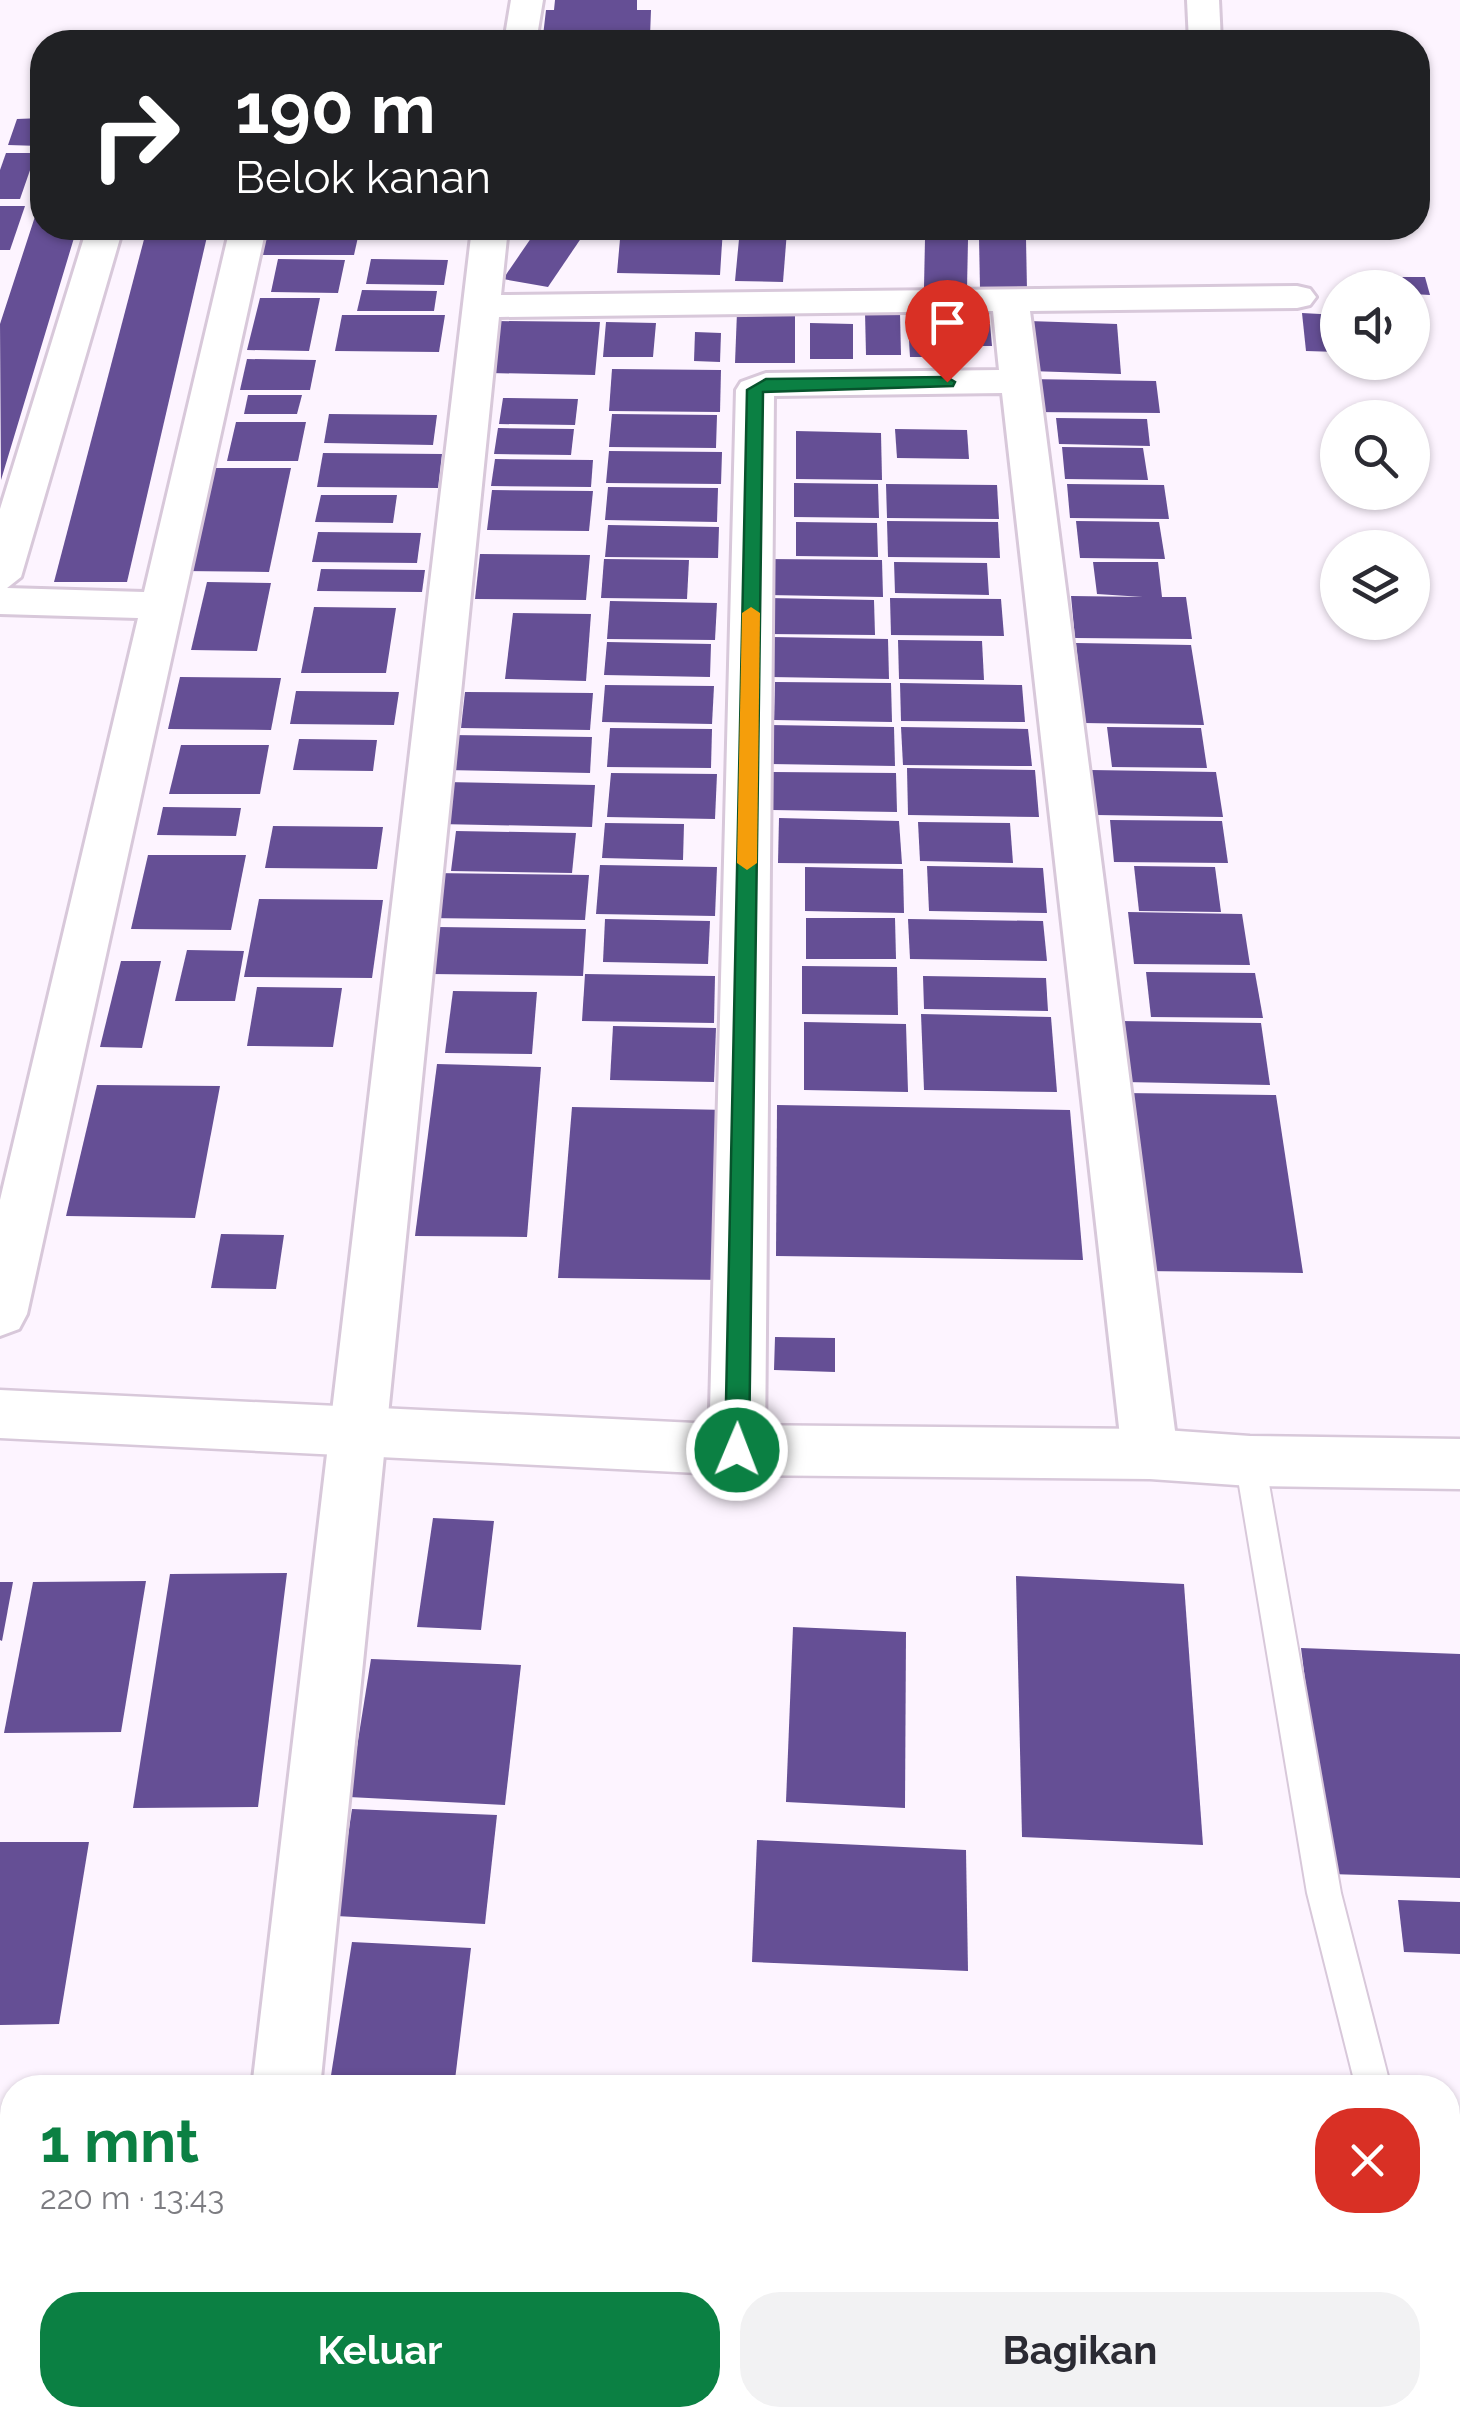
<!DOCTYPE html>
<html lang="id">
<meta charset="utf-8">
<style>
:root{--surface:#fff;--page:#f2f2f3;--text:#2b2b33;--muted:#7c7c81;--accent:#0b8043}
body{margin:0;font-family:Raleway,sans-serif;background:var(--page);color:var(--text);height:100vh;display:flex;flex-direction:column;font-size:38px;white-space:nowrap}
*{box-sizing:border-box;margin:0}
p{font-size:32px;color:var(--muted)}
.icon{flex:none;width:55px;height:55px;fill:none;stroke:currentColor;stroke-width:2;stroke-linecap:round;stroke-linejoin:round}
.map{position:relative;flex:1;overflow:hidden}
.sheet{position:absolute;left:0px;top:2075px;width:1460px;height:352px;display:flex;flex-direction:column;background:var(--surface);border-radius:40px 40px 0 0;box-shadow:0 2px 8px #0004}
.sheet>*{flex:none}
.banner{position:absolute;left:30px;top:30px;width:1400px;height:210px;border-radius:40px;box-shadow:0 2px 8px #0004;background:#202124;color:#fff;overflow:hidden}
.buttons{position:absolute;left:1320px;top:270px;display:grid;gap:20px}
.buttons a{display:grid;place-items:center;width:110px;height:110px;border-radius:50%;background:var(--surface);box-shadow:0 2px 8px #0004;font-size:50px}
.pin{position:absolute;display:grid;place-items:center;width:85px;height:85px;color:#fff;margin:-102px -42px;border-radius:50% 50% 50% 0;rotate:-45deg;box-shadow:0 0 10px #0007}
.pin .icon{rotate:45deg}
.me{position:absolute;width:110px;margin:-55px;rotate:1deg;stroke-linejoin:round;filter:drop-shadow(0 0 8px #0008)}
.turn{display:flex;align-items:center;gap:35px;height:210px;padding:0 40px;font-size:45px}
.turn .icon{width:130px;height:130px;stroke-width:2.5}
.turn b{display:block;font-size:70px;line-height:85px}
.round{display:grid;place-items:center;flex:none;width:105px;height:105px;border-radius:40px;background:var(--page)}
.headline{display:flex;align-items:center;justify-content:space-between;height:170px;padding:0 40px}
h1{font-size:60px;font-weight:700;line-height:75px;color:var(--accent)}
.cta{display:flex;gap:20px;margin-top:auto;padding:20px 40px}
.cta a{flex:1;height:115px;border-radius:40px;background:var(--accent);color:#fff;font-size:40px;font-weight:700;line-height:115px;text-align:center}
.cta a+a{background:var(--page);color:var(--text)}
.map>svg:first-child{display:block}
.building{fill:#654f95}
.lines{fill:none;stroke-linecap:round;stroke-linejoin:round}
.service-casing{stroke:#d8c8da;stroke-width:4}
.minor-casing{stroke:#d8c8da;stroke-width:6}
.tertiary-casing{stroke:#d8c8da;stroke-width:5}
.service{fill:#fff;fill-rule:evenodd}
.minor{fill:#fff;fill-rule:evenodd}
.tertiary{fill:#fff;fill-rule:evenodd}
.route{fill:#0b8043;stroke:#07532c;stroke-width:2.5}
.slow{fill:#f59e0b}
</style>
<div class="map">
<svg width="1460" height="2426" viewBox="0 0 1460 2426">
<rect width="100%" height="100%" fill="#fdf4ff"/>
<!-- building -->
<g class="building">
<path d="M555 0H637V10H651L650 36H543L546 10H554Z"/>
<path d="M42 118 40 146 8 145 17 119Z"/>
<path d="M6 153H36L20 199H0V170Z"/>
<path d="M42 195V228H77L1 480 0 324Z"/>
<path d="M0 206H25L10 250H0Z"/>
<path d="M147 228H209L127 582H54Z"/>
<path d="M259 228H360L354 255H252Z"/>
<path d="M538 228H588L548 287 503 279Z"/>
<path d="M621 228H723L720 275 617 273Z"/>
<path d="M853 228H923V238L852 236Z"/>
<path d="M740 229 787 231 783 282 735 281Z"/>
<path d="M979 237 1026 239 1027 290 980 288Z"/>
<path d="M925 239 968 240 967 289 924 287Z"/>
<path d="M278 259 345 260 338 293 271 292Z"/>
<path d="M371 259 448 260 444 285 366 284Z"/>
<path d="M1402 277H1425L1430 295 1412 294Z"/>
<path d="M362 290 437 291 434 311H357Z"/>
<path d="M260 298H320L309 351 247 350Z"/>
<path d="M907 307H948L951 357H910Z"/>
<path d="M737 312 795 313V363H735Z"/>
<path d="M865 312H900L901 355H866Z"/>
<path d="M1302 313 1338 315V352L1306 351Z"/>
<path d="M342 315H445L439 352 335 351Z"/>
<path d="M497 321 600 322 595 375 490 373Z"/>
<path d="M1029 321 1117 324 1121 374 1030 371Z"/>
<path d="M606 322 656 323 653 357H603Z"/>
<path d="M810 323 853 324V359H810Z"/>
<path d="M958 324H990L992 346H959Z"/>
<path d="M695 332 721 333 720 362 694 361Z"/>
<path d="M247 359 316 360 310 390H240Z"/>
<path d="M612 369 721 370 720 412 609 411Z"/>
<path d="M1027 379 1156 381 1160 413 1030 412Z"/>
<path d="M248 395H302L297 414H244Z"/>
<path d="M503 398 578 399 575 425 499 424Z"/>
<path d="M329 414 437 415 433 445 324 443Z"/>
<path d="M612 414 717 415 716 448 609 447Z"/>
<path d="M1056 418 1147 419 1150 446 1059 444Z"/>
<path d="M236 422H306L298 461H227Z"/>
<path d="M498 428 574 429 571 455 494 454Z"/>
<path d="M895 429 967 430 969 459 897 458Z"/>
<path d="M796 431 881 433 882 480 796 479Z"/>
<path d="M1062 447 1143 448 1148 480 1065 479Z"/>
<path d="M609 451 722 452 721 484 606 483Z"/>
<path d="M323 453 442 454 438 488 317 487Z"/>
<path d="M495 459 593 460 591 487 491 486Z"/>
<path d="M207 468H291L269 572 182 571Z"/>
<path d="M794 483 878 484 879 518 794 517Z"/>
<path d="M886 484 997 485 999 519 887 518Z"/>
<path d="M1067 484 1164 485 1169 519 1070 518Z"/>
<path d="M608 487 718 488 717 522 605 520Z"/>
<path d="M492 490 593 491 589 531 487 530Z"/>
<path d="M321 495H397L393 523 315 522Z"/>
<path d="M887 521 998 522 1000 558 888 557Z"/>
<path d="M1076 521 1159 522 1165 559 1080 558Z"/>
<path d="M796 522 877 523 878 557 796 556Z"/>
<path d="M608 525 719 527 718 558 605 557Z"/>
<path d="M318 532 421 533 417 563 312 562Z"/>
<path d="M480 554 590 555 586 600 475 599Z"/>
<path d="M604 559 689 560 687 599 601 598Z"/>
<path d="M767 559 882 560 883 597 767 595Z"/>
<path d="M894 562 987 563 989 595 895 593Z"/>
<path d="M1093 562H1158L1162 597H1186L1192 639 1075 638 1071 596 1143 597 1097 594Z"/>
<path d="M321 569 425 570 422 592 317 591Z"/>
<path d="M207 582 271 583 257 651 191 650Z"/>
<path d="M768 598 874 600 875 635 767 634Z"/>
<path d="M890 598 1001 599 1004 636 891 635Z"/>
<path d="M610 601 717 603 715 640 607 639Z"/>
<path d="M314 607 396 608 386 673H301Z"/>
<path d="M513 613 591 614 586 681 505 679Z"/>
<path d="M772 637 888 639 889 679 771 677Z"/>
<path d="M898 640 982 641 984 680 899 679Z"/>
<path d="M607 642 711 644 710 677 604 675Z"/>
<path d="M1076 643 1191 645 1204 725 1084 723Z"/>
<path d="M180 677 281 678 271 730 168 729Z"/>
<path d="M775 682 891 683 892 722 774 720Z"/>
<path d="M900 683 1022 685 1025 722 901 721Z"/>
<path d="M605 685 714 686 712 724 602 722Z"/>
<path d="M296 691 399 692 394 725 290 724Z"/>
<path d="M465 692 593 693 590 730 461 728Z"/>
<path d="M770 725 894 727 895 766 770 764Z"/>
<path d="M901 727 1028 729 1032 766 903 765Z"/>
<path d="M1107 727 1201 728 1207 768 1112 767Z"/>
<path d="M610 728 712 729 711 768 607 767Z"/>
<path d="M450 735 592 737 590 773 446 770Z"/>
<path d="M299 739 377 740 373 771 293 770Z"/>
<path d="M181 745H269L260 794H169Z"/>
<path d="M907 768 1035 770 1039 817 908 815Z"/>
<path d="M1091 770 1216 772 1223 817 1096 815Z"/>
<path d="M773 772 896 773 897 812 772 810Z"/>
<path d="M611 773 717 774 715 819 607 817Z"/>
<path d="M445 782 595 785 592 827 439 824Z"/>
<path d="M163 807 241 808 236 836 157 835Z"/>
<path d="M779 818 899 821 902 864 778 863Z"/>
<path d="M1110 820 1222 821 1228 863 1114 862Z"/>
<path d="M918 822 1010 823 1013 863 920 861Z"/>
<path d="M605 823 684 824 683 860 602 858Z"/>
<path d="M273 826 383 827 377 869 265 868Z"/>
<path d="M456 831 576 833 572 873 451 871Z"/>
<path d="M148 855H246L231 930 131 929Z"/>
<path d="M600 865 717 867 715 916 596 914Z"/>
<path d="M927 866 1043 868 1047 913 929 911Z"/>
<path d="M1134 866 1215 867 1221 912 1139 911Z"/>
<path d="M805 867 903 869 904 913 805 911Z"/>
<path d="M431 873 589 875 585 920 425 918Z"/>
<path d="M259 899 383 900 372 978 244 977Z"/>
<path d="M1128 912 1242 914 1250 965 1134 964Z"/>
<path d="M806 918H895L896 959H806Z"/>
<path d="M605 919 710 921 708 964 603 962Z"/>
<path d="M908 919 1043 921 1047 961 910 959Z"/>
<path d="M438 927 586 929 583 976 431 974Z"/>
<path d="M187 950 244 951 235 1001H175Z"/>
<path d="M121 961H161L142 1048 100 1047Z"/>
<path d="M802 966 897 967 898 1015 802 1014Z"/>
<path d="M1146 972 1255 973 1263 1018 1151 1017Z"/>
<path d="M585 974 715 976 714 1023 582 1021Z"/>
<path d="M923 976 1046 978 1048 1011 924 1009Z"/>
<path d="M257 987 342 988 333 1047 247 1046Z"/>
<path d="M453 991 537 992 532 1054 445 1053Z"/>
<path d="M921 1014 1051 1017 1057 1092 924 1090Z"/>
<path d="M1119 1021 1261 1023 1270 1085 1125 1082Z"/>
<path d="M804 1022 906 1024 908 1092 804 1090Z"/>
<path d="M613 1026 716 1028 714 1082 610 1080Z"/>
<path d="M437 1064 541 1067 527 1237 415 1236Z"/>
<path d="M97 1085 220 1086 195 1218 66 1216Z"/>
<path d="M1125 1093 1276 1095 1303 1273 1143 1271Z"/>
<path d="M777 1105 1070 1110 1083 1260 776 1256Z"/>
<path d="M572 1107 728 1110 723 1280 558 1278Z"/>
<path d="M221 1234 284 1235 276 1289 211 1288Z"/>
<path d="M775 1337 835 1338V1372L774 1370Z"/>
<path d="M433 1518 494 1521 481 1630 417 1627Z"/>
<path d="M287 1573 258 1807 133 1808 170 1574Z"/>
<path d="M1016 1576 1184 1584 1203 1845 1022 1837Z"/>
<path d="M146 1581 121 1732 4 1733 33 1582Z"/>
<path d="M0 1582H13L2 1641 0 1640Z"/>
<path d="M793 1627 906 1632 905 1808 786 1802Z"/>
<path d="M1301 1648 1460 1654V1878L1330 1874Z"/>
<path d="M371 1659 521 1665 505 1805 349 1797Z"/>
<path d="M352 1809 497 1815 485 1924 336 1916Z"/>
<path d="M757 1840 966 1850 968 1971 752 1962Z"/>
<path d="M0 1842H89L59 2024 0 2025Z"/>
<path d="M1398 1900 1460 1902V1954L1404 1952Z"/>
<path d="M352 1942 471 1948 454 2088H329Z"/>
<path d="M1448 2195 1460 2196V2426H1380L1379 2415H1448Z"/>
<path d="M0 2386 12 2387 3 2426H0Z"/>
</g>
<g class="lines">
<!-- service casing -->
<g class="service-casing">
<g id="service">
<path d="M1250 1449 1260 1452 1265 1461 1341 1893 1391 2088H1356L1307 1893 1235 1461 1240 1452Z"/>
<path d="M1448 2118 1460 2123V2159L1448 2154Z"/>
</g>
</g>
<!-- minor casing -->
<g class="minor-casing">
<g id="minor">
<path d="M511 0H543L536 42H504Z"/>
<path d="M1187 0H1219L1221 42H1189Z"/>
<path d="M87 228H123L21 577 7 588 144 592 230 228H266L27 1314 19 1329 0 1336V1200L138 618 0 614V509Z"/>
<path d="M472 228H508L501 295 1297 286 1310 289 1316 297 1310 305 1297 308 1030 311 1178 1454 1170 1471 1150 1478 1130 1471 1122 1454 1002 393 774 396 765 1450 757 1467 737 1474 717 1467 709 1450 736 390 741 382 766 373 999 370 993 311 499 317 320 2088H252Z"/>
<path d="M214 2415H286L284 2426H212Z"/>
</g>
</g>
<!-- tertiary casing -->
<g class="tertiary-casing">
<path id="tertiary" d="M0 1390 737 1425 1150 1429 1250 1436 1460 1439V1489L1250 1486 1150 1479 737 1475 0 1438Z"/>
</g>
<!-- service -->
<use href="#service" class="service"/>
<!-- minor -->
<use href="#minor" class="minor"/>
<!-- tertiary -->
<use href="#tertiary" class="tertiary"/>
</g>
<!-- route -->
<path class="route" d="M947 377 955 382 953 386 763 392 749 1450 737 1460 725 1450 747 390 766 379Z"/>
<!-- slow -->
<path class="slow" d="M751 607 760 613 757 863 747 870 737 863 742 613Z"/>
</svg>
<div class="buttons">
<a><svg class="icon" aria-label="sound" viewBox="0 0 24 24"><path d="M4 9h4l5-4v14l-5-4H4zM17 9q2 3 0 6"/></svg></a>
<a><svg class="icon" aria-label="search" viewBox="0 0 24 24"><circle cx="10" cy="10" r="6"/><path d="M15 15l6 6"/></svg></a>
<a><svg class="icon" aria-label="layers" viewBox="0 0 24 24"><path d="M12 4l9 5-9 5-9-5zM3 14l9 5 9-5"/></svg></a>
</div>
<div class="pin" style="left:947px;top:382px;background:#d93025"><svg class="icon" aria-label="arrive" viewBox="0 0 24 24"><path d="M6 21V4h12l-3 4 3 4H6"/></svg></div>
<svg class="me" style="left:737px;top:1450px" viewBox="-20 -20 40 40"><circle r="17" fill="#0b8043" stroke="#fff" stroke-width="3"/><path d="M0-11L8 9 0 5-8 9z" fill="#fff"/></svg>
<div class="banner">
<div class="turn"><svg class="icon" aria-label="right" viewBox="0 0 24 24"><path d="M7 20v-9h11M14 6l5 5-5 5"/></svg><div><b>190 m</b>Belok kanan</div></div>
</div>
<section class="sheet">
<div class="headline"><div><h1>1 mnt</h1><p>220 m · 13:43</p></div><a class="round" style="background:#d93025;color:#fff"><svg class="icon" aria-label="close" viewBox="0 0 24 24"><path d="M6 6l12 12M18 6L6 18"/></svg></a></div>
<div class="cta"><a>Keluar</a><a>Bagikan</a></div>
</section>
</div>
